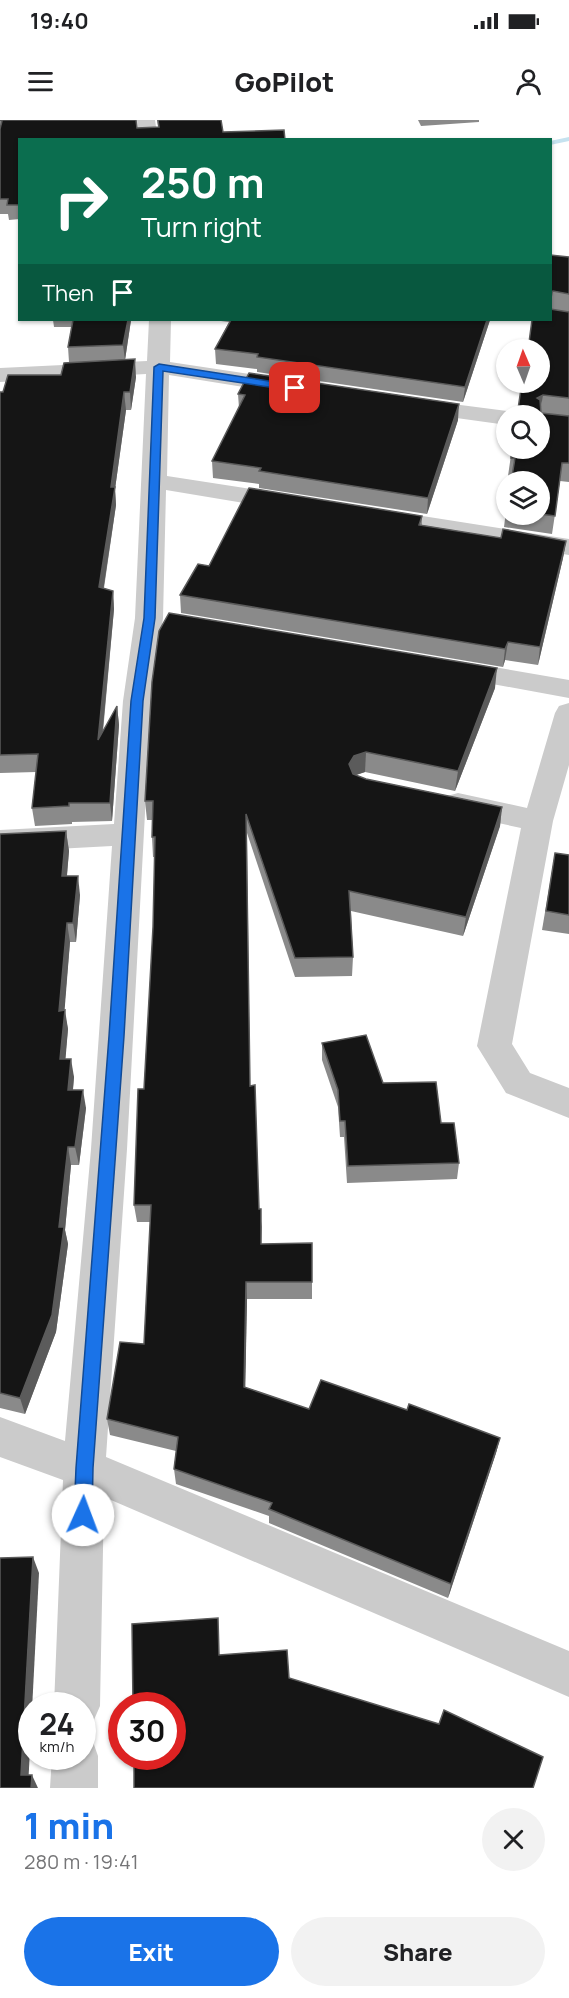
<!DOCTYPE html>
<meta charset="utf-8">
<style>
:root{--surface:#fff;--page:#f2f2f2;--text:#202124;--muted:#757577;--accent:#1a73e8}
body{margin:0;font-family:Manrope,sans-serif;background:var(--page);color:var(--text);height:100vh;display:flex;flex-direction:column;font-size:22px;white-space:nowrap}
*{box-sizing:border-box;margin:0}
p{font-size:20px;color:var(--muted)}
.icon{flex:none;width:33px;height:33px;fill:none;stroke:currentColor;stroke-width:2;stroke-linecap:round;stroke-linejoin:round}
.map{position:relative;height:1668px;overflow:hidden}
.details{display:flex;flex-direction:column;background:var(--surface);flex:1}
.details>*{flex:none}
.guide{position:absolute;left:18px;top:18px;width:534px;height:183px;border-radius:0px;box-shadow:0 2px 4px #0004;background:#0b6e4f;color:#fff;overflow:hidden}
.needle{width:39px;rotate:358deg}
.controls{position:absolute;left:496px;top:219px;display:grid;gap:12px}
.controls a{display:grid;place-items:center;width:54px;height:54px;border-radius:50%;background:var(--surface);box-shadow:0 2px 4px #0004;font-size:30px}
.speed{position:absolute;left:18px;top:1572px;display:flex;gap:12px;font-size:30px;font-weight:700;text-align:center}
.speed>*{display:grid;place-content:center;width:78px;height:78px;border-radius:50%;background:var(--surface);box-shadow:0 2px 4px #0004;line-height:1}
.speed small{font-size:15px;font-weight:400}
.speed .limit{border:9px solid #d22;background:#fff;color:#111}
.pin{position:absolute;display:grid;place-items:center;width:51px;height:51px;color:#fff;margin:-26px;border-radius:12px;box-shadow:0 3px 9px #0006}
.me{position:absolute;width:66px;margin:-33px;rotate:2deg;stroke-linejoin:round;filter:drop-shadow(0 0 4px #0008)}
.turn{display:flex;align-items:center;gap:21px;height:126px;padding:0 24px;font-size:27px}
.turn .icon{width:78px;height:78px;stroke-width:2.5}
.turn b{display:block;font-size:42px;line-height:51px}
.then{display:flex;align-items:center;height:57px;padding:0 24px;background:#0003;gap:12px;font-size:22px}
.round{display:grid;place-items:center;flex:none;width:63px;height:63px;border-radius:32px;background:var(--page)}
.head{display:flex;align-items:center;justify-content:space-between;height:102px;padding:0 24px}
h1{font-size:36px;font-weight:800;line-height:45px;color:var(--accent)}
.action{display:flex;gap:12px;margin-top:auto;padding:12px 24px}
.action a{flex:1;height:69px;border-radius:36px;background:var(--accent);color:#fff;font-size:24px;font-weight:800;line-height:69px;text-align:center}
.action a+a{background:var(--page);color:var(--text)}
.status{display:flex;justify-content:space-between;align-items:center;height:42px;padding:0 30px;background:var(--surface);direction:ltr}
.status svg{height:16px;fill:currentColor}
header{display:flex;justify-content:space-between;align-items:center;height:78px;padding:0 24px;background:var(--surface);font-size:27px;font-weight:800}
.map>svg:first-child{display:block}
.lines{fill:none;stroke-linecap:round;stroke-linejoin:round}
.stream{fill:#c5e2ef;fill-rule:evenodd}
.street{fill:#cbcbcb;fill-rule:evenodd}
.wall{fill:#8a8a8a}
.shaded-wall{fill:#5b5b5b}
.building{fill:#151515;stroke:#5b5b5b;stroke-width:1.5}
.route{fill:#1a73e8;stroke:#114b97;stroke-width:1.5}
</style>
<div class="status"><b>19:40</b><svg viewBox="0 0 49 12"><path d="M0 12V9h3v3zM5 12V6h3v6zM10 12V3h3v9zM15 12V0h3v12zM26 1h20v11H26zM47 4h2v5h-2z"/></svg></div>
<header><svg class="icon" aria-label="menu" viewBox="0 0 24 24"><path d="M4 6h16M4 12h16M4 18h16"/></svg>GoPilot<svg class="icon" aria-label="person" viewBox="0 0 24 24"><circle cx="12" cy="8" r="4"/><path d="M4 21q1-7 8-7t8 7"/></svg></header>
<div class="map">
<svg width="569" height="1668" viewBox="0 0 569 1668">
<rect width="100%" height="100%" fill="#fff"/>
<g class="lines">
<!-- stream -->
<path class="stream" d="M569 17V21L550 25V21Z"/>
<!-- street -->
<g class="street">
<path d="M137 0H155L158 20H139Z"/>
<path d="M149 200H171L170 242 288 260 296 262 300 267 296 272 288 274 169 255 167 356 291 375 300 378 304 383 300 388 291 391 166 370 163 498 151 581 127 1029 106 1337 569 1531V1577L104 1377 100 1586 93 1602 82 1607V1586H54L63 1360 0 1337V1297L65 1321 91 1029 112 726 0 732V710L114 704 123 581 135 498 146 254 0 262V248L147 241Z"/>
<path d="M414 279 507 291 517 296H507V305L406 291 402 286 406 281Z"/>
<path d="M378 389 569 419V435L369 402 365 397 369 392Z"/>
<path d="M453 540 569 560V578L443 555 439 549 443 543Z"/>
<path d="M569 583V645L553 701 512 924 530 953 569 968V998L506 973 477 926 521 708 447 692 443 684 447 676 458 673 527 688 555 593 559 586Z"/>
<path d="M82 1616 92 1619 98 1636V1668H50L52 1636H82Z"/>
</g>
</g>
<!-- wall -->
<g class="wall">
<path d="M0 0 137 8 158 7 157 0H221L223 12 20 20V99L9 100 8 94H0Z"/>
<path d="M418 0H479V2L421 6Z"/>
<path d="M550 135 569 137V362L560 361 552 414 504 407 507 383V394H540V362L508 356 512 328 540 296 550 200Z"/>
<path d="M53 200H131L125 240 136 257 131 290H126L115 369 116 385 104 468 113 471 114 489 103 612 117 586 119 605 112 701 72 702V704L35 706 32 688 36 652 0 653V272H3L61 255 69 242 68 227 72 207H54Z"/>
<path d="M221 200H490L463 282 257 252V249L216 244 215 229 229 202 221 201Z"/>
<path d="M238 274 458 300 427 394 259 368V364L213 358 212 341 239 288Z"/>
<path d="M422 396V405L501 418 566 421 563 438 538 545 505 540 503 547 181 493 180 475Z"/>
<path d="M495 568 455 671 365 652 356 655 366 659 502 687 500 706 463 816 351 791 353 837 352 856 295 857 247 713 250 966 259 1089 262 1107 261 1124 312 1162V1179H247L245 1267 309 1289 407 1290 500 1318 496 1333 448 1478 269 1403V1396L176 1364 174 1349 176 1331 110 1315 107 1299 144 1224 150 1102H137L134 1085 144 969 153 807 155 737H153L152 717V700H147L145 681Z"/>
<path d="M66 711 69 731 67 756 80 775 76 822H70L64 890 68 909 65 939 74 957 73 970 86 988 79 1045H71L65 1110 68 1124 56 1212 25 1294 0 1288V714Z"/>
<path d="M555 733 569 735V814L542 810Z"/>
<path d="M322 923 441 1003 459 1043 457 1059 347 1063 344 1017H340L338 987 322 940Z"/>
</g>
<!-- shaded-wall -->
<g class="shaded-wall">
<path d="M553 171 550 188V173Z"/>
<path d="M128 200H131L125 240 123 225Z"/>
<path d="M487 200H490L463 282 465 267Z"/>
<path d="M135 239 136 257 131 290 130 272Z"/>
<path d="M124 272 126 290 115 369 116 385 101 485 99 467 111 367Z"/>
<path d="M543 275 540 293 537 278Z"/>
<path d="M459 284 458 300 427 394 428 378Z"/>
<path d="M566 421 563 438 538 545 540 527Z"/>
<path d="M113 471 114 489 100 639 98 620Z"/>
<path d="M508 522 505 540 503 547 505 529Z"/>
<path d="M497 548 495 568 455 671 458 651Z"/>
<path d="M117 586 119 605 112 701 110 683Z"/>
<path d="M366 632 365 652 353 656 349 644 354 636Z"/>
<path d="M502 687 500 706 463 816 466 797Z"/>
<path d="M66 711 69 731 65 776 62 756Z"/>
<path d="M78 756 80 775 76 822 73 803Z"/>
<path d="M67 803 70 822 63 910 59 891Z"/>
<path d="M65 890 68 909 64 957 60 939Z"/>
<path d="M71 939 74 957 71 989 68 970Z"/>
<path d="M83 970 86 988 79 1045 75 1027Z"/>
<path d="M68 1027 71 1045 65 1110 68 1124 56 1212 25 1294 20 1278 59 1107Z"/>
<path d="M246 1162 247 1179 245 1283 244 1267Z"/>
<path d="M500 1318 496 1333 448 1478 451 1464Z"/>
<path d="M33 1437 39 1453 28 1668 21 1655Z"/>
<path d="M32 1655 38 1668H31Z"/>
</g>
<!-- building -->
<g class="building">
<path d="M0 0H136L137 8 159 7 158 0H221L223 12 284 10 285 20H20V85H7L8 79H0V9L2 1Z"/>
<path d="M550 135 569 137V174L553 171 550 173Z"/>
<path d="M550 189 569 192V278L543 275 537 278 540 280 541 293 569 296V343H562L555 396 540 394V362H511L515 338H511L512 328H540V296H517L522 262H540V230H528L532 200H550Z"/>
<path d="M73 200H128L123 225 68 227Z"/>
<path d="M231 200H487L465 267 257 237 258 234 215 229Z"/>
<path d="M135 239 130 272H124L111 367H115L99 467 113 471 98 620 117 586 110 683H69V686L32 688 38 634 0 635V272H3L8 255H61L64 243Z"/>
<path d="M249 253 459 284 428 378 259 351 261 348 212 341 245 275 238 274Z"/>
<path d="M249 368 422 396 419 405 501 418 503 409 566 421 540 527 508 522 505 529 180 475 198 444 209 446Z"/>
<path d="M169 493 497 548 458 651 366 632 354 636 349 644 353 654 366 659 502 687 466 797 349 771 353 837 295 838 246 694 250 966 255 965 259 1089H261V1124L312 1123V1162H246L244 1267 309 1289 321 1260 407 1290 409 1284 500 1318 451 1464 269 1389 272 1383 174 1349 178 1317 107 1299 120 1222 144 1224 151 1085H134L138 969H144L153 807 155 717H152L153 681H145L152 562 159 511Z"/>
<path d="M66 711 62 756H78L73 803H67L59 891 65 890 60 939H71L68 970H83L75 1027H68L59 1107H64L52 1195 20 1278 0 1273V714Z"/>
<path d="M555 733 569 735V795L546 791Z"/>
<path d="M366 915 383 963 436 962 441 1003H454L459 1043 348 1046 345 1001H340L338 970 322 923Z"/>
<path d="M33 1437 21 1655H32L31 1668H0V1438Z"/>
<path d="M218 1498 219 1535 287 1530 289 1558 439 1604 444 1590 543 1637 533 1668H134V1636H172V1586H133L132 1504Z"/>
</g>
<!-- route -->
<path class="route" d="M159 244 295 265 300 268 295 271 163 251 155 498 143 581 124 916 93 1348 92 1395 89 1402 83 1404 77 1402 74 1395 76 1348 109 916 131 581 144 498 154 247Z"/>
</svg>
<div class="controls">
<a><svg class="needle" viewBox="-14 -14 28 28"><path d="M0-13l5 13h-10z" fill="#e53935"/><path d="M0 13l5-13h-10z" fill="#757577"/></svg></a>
<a><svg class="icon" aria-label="search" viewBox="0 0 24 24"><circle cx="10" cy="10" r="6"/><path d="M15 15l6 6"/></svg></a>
<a><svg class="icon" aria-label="layers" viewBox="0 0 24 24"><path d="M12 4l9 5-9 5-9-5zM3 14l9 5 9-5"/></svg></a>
</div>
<div class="speed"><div>24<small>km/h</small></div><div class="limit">30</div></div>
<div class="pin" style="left:295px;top:268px;background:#d93025"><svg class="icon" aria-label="arrive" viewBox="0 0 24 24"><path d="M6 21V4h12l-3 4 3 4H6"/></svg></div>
<svg class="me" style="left:83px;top:1395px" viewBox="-20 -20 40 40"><circle r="19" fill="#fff"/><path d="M0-13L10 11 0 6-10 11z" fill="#1a73e8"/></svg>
<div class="guide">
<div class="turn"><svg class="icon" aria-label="right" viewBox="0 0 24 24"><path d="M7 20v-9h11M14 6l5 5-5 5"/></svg><div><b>250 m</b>Turn right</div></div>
<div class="then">Then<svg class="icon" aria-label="arrive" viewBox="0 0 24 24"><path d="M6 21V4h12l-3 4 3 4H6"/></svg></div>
</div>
</div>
<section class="details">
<div class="head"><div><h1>1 min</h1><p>280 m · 19:41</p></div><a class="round"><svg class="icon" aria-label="close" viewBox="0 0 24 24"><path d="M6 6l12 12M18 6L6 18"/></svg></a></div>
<div class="action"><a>Exit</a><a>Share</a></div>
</section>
